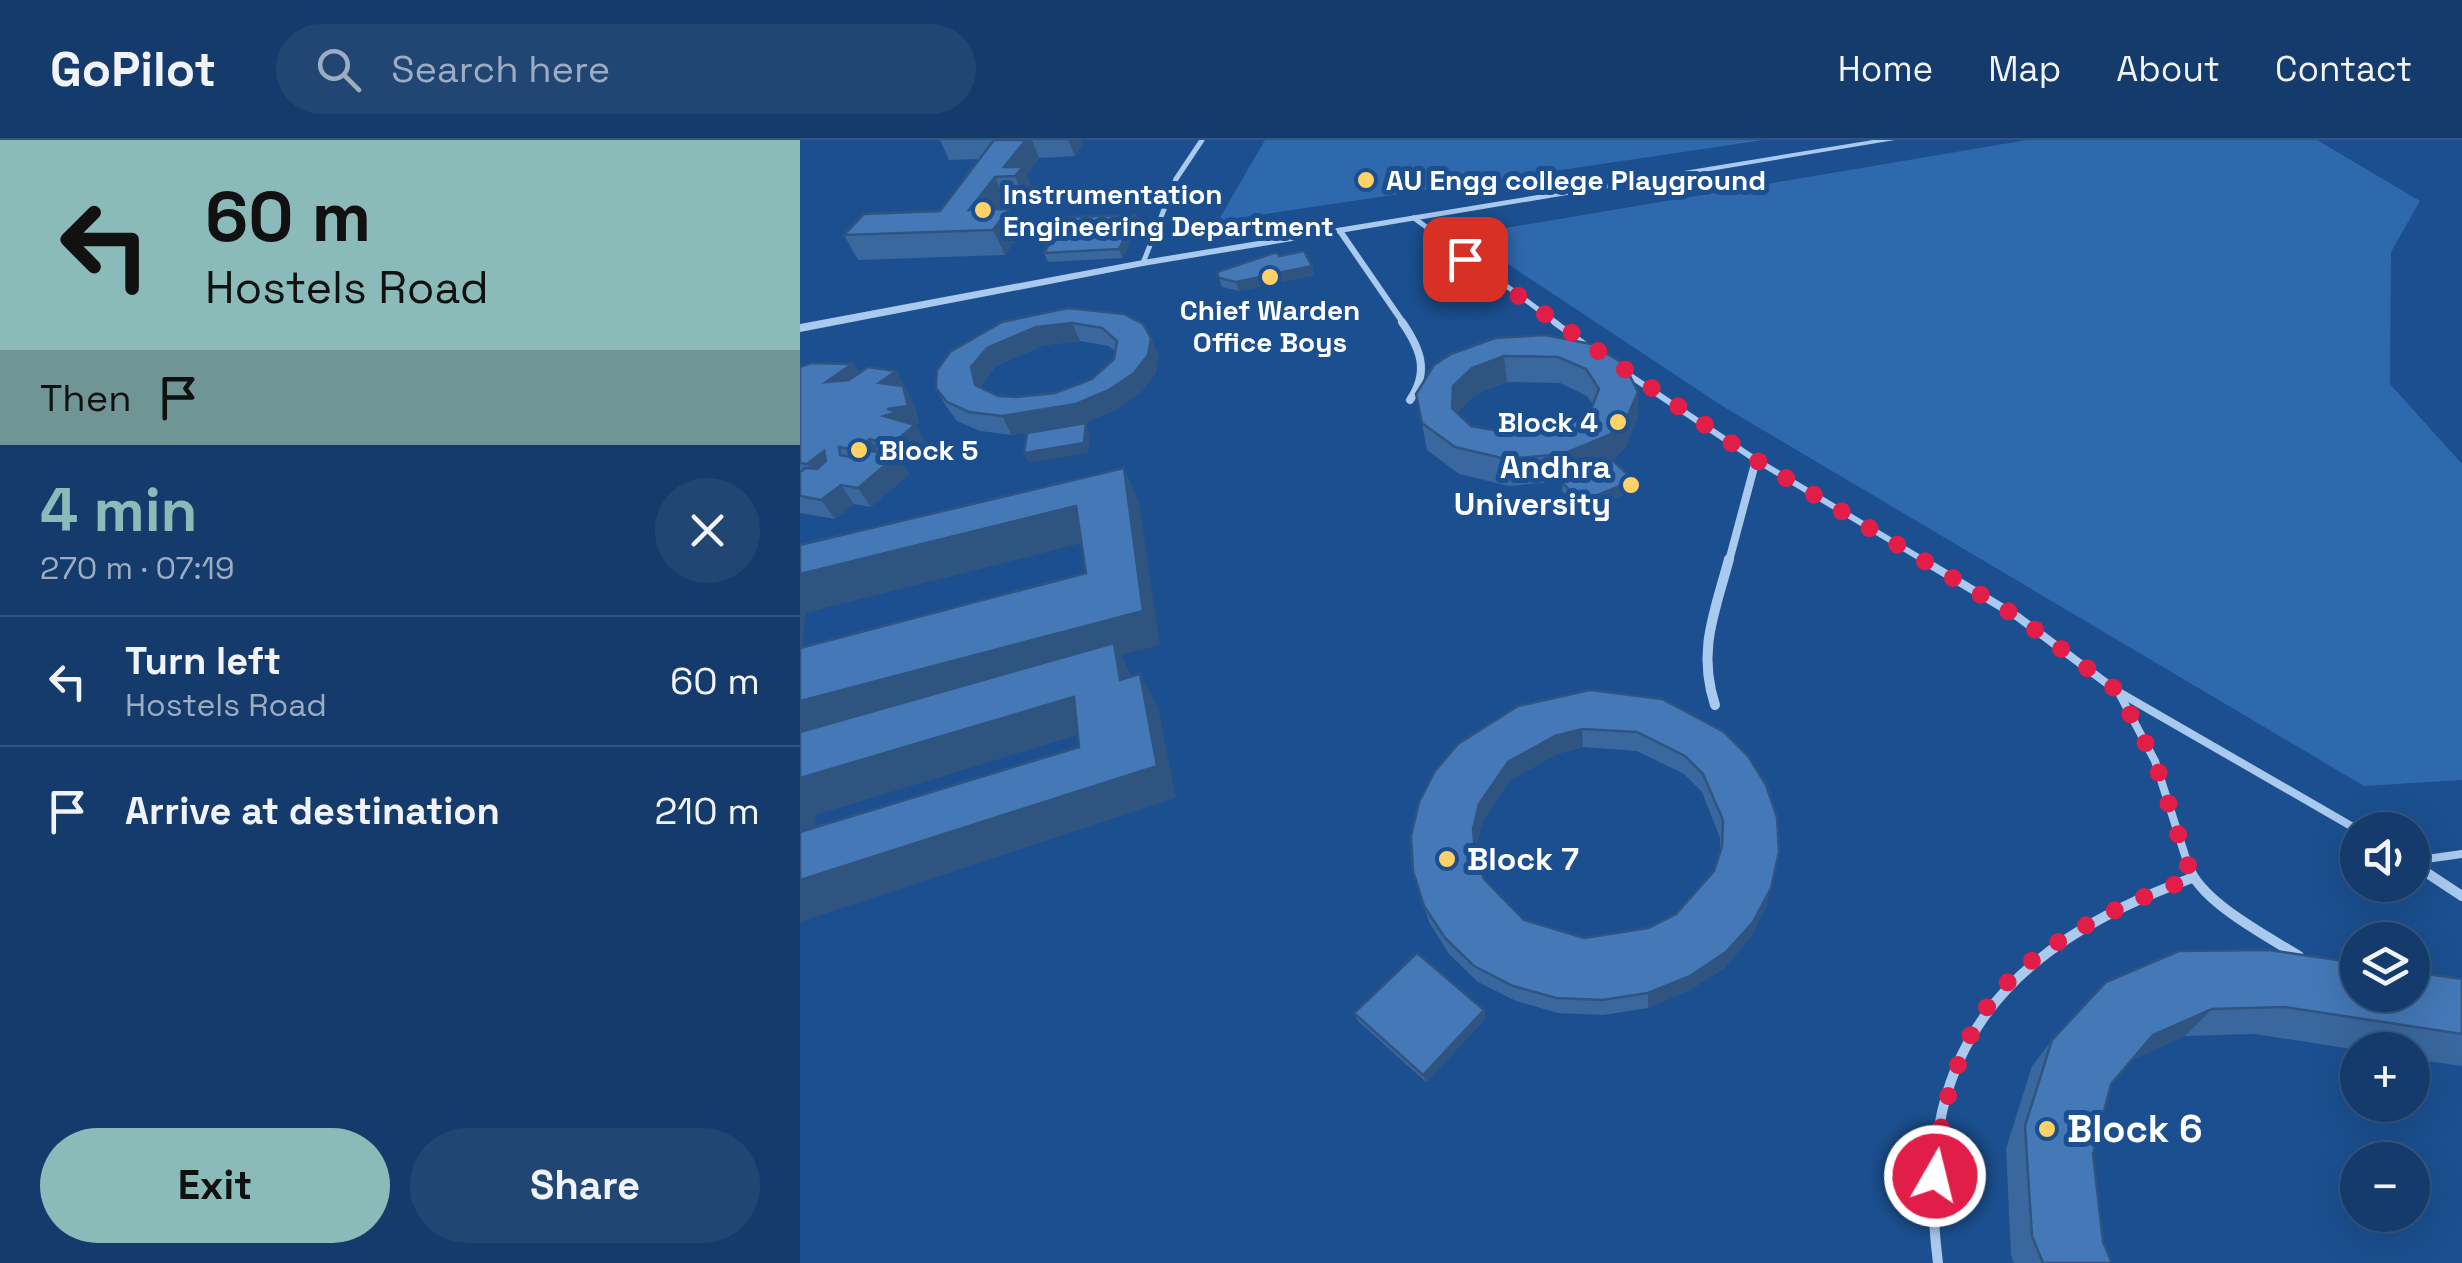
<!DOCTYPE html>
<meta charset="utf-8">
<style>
:root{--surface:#143b6b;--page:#214673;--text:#f1f3f6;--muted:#9dadc1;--line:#33557e;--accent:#8bbbb9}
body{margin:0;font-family:"Space Grotesk",sans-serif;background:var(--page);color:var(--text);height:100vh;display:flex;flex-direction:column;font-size:38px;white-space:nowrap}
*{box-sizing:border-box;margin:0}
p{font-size:32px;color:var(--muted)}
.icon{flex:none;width:55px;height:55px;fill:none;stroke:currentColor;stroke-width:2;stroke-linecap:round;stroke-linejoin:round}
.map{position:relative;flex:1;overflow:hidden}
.side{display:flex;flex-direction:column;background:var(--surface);width:800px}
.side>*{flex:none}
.top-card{background:#8bbbb9;color:#111;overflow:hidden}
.fabs{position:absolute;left:1540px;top:672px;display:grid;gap:20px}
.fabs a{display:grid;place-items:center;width:90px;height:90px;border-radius:50%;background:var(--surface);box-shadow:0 10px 40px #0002,0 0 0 2px var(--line);font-size:50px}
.pin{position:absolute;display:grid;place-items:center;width:85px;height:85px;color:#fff;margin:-42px;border-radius:20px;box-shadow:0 5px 15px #0006}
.me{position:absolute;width:110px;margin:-55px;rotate:8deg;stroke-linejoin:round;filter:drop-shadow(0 0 8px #0008)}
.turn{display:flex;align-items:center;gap:35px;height:210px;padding:0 40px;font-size:45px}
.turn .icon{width:130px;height:130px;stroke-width:2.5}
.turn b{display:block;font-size:70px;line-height:85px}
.then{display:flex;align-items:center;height:95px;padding:0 40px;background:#0003;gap:20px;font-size:38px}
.round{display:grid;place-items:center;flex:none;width:105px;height:105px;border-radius:52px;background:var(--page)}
.summary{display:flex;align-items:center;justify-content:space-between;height:170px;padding:0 40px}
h1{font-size:60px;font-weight:800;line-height:75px;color:var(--accent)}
.button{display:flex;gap:20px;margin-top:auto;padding:20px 40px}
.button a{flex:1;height:115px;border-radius:60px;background:var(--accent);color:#111;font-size:40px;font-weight:800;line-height:115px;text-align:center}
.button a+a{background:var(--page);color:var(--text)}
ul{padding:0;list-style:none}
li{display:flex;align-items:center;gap:30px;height:130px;padding:0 40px;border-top:2px solid var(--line)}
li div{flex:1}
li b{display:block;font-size:38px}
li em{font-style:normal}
header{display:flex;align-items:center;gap:60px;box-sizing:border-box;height:140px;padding:0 50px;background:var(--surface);border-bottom:2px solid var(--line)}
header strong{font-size:48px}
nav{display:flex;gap:55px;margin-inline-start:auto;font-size:35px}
.search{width:700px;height:90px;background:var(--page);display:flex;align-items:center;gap:25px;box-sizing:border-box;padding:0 35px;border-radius:55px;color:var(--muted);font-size:38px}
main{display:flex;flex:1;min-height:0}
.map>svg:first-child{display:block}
.green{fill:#2e69ad}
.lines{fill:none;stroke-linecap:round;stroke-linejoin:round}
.service-far3{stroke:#a9c9ee;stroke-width:5}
.service-far2{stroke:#a9c9ee;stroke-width:6}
.service-far1{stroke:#a9c9ee;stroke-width:8}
.service{stroke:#a9c9ee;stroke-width:10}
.minor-far2{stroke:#a9c9ee;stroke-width:6}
.minor-far1{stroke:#a9c9ee;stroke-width:8}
.minor{stroke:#a9c9ee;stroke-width:10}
.tertiary{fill:#a9c9ee;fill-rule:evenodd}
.wall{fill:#3a679d;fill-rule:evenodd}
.shaded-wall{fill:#305480}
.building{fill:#4478b7;stroke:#305480;stroke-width:2.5;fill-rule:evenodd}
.route{stroke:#e11d48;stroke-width:18;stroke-dasharray:0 32.4}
.poi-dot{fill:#ffd166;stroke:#1b4f8f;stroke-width:4}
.labels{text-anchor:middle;stroke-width:10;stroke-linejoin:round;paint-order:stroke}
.far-poi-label{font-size:28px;font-weight:bold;fill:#fff;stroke:#1b4f8f;text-anchor:start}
.poi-label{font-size:32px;font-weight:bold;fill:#fff;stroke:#1b4f8f;text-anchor:end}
.near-poi-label{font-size:38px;font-weight:bold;fill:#fff;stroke:#1b4f8f;text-anchor:start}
</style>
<header>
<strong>GoPilot</strong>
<div class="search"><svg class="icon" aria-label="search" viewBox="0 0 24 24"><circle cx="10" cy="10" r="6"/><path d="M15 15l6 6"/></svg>Search here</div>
<nav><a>Home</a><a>Map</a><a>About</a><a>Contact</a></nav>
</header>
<main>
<section class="side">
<div class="top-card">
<div class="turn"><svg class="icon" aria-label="left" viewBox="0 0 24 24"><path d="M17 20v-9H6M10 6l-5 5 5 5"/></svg><div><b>60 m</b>Hostels Road</div></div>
<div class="then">Then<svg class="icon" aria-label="arrive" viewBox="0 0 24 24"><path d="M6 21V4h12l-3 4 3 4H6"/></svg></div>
</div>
<div class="summary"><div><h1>4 min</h1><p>270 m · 07:19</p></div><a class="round"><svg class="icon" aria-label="close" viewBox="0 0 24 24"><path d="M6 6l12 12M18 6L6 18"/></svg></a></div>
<ul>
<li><svg class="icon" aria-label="left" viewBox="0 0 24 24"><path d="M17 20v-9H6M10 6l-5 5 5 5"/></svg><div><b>Turn left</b><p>Hostels Road</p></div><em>60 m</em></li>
<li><svg class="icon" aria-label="arrive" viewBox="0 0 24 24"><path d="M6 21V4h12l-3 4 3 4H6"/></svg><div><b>Arrive at destination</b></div><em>210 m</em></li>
</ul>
<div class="button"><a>Exit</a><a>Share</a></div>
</section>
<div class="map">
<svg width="1662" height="1123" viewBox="0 0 1662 1123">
<rect width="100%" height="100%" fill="#1b4f8f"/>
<!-- green -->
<g class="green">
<path d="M465 0H964L418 81Z"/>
<path d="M1227 0H1517L1620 61 1591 112 1590 244 1662 324V640L1564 646 924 267 664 95Z"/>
</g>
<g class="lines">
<!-- service-far3 -->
<g class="service-far3">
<path d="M614 78 758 184"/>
<path d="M343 123 376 39 402 0"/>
</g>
<!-- service-far2 -->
<g class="service-far2">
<path d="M754 182 787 206"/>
<path d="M823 231 956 320 1125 421"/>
</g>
<!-- service-far1 -->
<g class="service-far1">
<path d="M1121 419 1218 477 1317 551 1558 690"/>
<path d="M1320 555 1355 621 1389 728"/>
<path d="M1612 721 1662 714"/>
<path d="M1612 723 1619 728"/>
</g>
<!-- service -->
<g class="service">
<path d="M1388 725C1399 761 1467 796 1499 816"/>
<path d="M1615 725 1662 756"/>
<path d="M1138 1123C1111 912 1202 808 1392 738"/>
</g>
<!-- minor-far2 -->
<path class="minor-far2" d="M540 91 604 184"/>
<!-- minor-far1 -->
<g class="minor-far1">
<path d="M602 182C620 208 630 231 610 260"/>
<path d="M929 421 956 320"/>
</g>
<!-- minor -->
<path class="minor" d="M915 565C897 510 915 472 929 419"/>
<!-- tertiary -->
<path class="tertiary" d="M1073 0H1095L343 126 0 192V184L343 120Z"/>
</g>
<!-- wall -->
<g class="wall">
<path d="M140 0H268L283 4 275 16 239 18 226 35 233 50 225 60 205 61 199 69 220 93 205 115 58 120 44 95 140 71 180 19 149 20Z"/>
<path d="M336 75 339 83 322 118 248 122 244 113Z"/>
<path d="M479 116 512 126 514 135 439 151 422 147 417 132Z"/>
<path d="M268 168 351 198 358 216 355 234 341 252 317 269 284 283 212 295 180 291 157 281 146 266 136 248ZM280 201 309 206 315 211 314 219 292 239 255 253 216 257 198 256 182 248 181 245 196 226 244 205Z"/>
<path d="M745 195 838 252 837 278 825 308 810 322 780 334 834 350 782 372 762 351 763 341 709 346 659 334 627 310 616 254ZM707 242 760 243 787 256 793 265 791 270 765 288 727 296 671 286 657 272 676 254Z"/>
<path d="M52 224 59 233 96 231 114 264 119 284 115 285 126 303 102 323 109 334 71 367 54 364 35 379 0 373V227Z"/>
<path d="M718 566 924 592 967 765 950 798 924 828 888 851 848 868 803 875 758 873 716 861 678 842 649 814 629 782 613 731ZM783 607 837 611 884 634 902 652 920 698V712L914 731 876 774 848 788 784 798 724 780 684 739 677 722 676 706 682 682 710 640 757 614Z"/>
<path d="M1662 839V926L1612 919V910H1558L1455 894 1385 896 1331 920 1311 944 1293 1014 1303 1102 1312 1123H1214L1211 1115 1206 1009 1232 926 1252 900 1306 842Z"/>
<path d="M684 870 686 878 626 942 558 881 554 873Z"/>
</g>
<!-- shaded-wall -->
<g class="shaded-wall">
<path d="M226 0H232L239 18 226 35 233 50 225 60 215 36 204 27Z"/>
<path d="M268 0H282L283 4 275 16Z"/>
<path d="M195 37 205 61 184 90 169 70Z"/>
<path d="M209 69 220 93 205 115 193 90Z"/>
<path d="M336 75 339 83 322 118 319 109Z"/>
<path d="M512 126 514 135 439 151 436 142Z"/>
<path d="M272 183 280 201 244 205 196 226 181 245 185 263 175 245 171 227 187 208 236 187Z"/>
<path d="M351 198 358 216 355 234 341 252 317 269 284 283 212 295 202 276 276 264Z"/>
<path d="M704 216 707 242 676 254 657 273 652 268 653 246 672 228Z"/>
<path d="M52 224 64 242H26Z"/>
<path d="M96 231 114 264 119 284 115 285 126 303 102 323 109 334 71 367 58 348 96 316 89 306 79 243Z"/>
<path d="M838 252 837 278 825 308 810 322 764 341 763 314Z"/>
<path d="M286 283 290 293 288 313 229 323 224 313Z"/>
<path d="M70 299 82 317 69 329 56 310Z"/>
<path d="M24 311 37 330 20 342 7 324Z"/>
<path d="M324 328 339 362 360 505 321 515 332 536 0 603V561L343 471Z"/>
<path d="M834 340V350L782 372 781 362Z"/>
<path d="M41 345 54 364 35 379 21 360Z"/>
<path d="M276 366 294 400 6 473 0 529V434Z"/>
<path d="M340 534 358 567 376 658 0 782V740L357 626Z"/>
<path d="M274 557 294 590 16 675 11 731 0 722V638Z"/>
<path d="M782 589 783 607 757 614 710 640 682 682 676 706 678 732 675 715 673 689 679 664 708 622 755 596Z"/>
<path d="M979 712 967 765 950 798 924 828 888 851 848 868V853Z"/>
<path d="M1412 869 1385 896 1329 921 1353 895Z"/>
<path d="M684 870 686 878 626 942 623 935Z"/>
</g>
<!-- building -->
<g class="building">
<path d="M194 0H226L204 27H223L215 36 195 37 169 70 209 69 193 90 44 95 64 74 140 71Z"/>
<path d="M336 75 319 109 244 113 265 77Z"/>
<path d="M504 111 512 126 436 142 419 138 417 132 477 112 479 116Z"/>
<path d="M268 168 324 174 343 184 351 198 348 215 334 233 309 250 276 264 202 276 169 272 147 262 136 248 137 230 150 212 202 182ZM272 183 302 188 317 201 314 219 292 239 255 253 216 257 198 256 175 245 171 227 187 208 236 187Z"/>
<path d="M745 195 791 204 824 224 838 252 825 282 809 295 763 314 706 319 655 307 622 283 616 254 634 225 651 214 695 198ZM704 216 758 217 786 229 799 249 791 270 765 288 727 296 671 286 652 268 653 246 672 228Z"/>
<path d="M11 223 52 224 26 242 49 240 68 227 96 231 79 243 103 246 108 266 87 269 98 272 84 276 115 285 89 306 70 299 56 310 39 307 40 315 54 318 63 310 97 315 58 348 41 345 21 360 0 356V332L5 328 17 329 26 321 24 311 7 324 0 323V227Z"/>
<path d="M286 283 284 303 224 313 227 293Z"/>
<path d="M813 321 834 340 781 362 762 342Z"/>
<path d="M324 328 343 471 0 561V508L286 433 276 366 0 434V405Z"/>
<path d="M314 503 320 540 340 534 357 626 0 740V692L279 607 274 557 0 638V592Z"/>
<path d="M790 550 862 559 924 592 948 616 966 645 977 677 979 712 971 748 953 782 926 812 890 836 848 853 802 860 756 858 713 846 674 826 645 798 624 766 613 731 611 696 619 662 635 631 658 604 718 566ZM782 589 837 592 885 616 903 634 923 680 922 706 914 731 876 774 848 788 784 798 724 780 684 739 675 715 673 689 679 664 708 622 755 596Z"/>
<path d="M1469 810 1558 823V855H1612V832L1662 839V894L1485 867 1412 869 1353 895 1311 944 1293 1014 1303 1102 1312 1123H1243L1232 1096 1225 986 1252 900 1306 842 1379 811Z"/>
<path d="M617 813 684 870 623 935 554 873Z"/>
</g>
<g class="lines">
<!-- route -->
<path class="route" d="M665 119 956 320 1218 477 1318 551 1355 621 1392 738C1330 761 1260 792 1211 839 1162 885 1139 970 1135 1036"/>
</g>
<!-- markers -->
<g class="poi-dot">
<circle cx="566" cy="40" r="10"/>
<circle cx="183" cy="70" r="10"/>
<circle cx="470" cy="137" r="10"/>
<circle cx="818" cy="282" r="10"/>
<circle cx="59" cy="310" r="10"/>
<circle cx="831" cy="345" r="10"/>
<circle cx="647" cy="719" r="10"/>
<circle cx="1247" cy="989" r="10"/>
</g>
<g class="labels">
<!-- far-poi labels -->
<g class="far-poi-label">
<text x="586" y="50">AU Engg college Playground</text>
<text x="203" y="64">Instrumentation<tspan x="203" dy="32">Engineering Department</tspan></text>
<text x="470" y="180" text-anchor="middle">Chief Warden<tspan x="470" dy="32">Office Boys</tspan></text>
<text x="798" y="292" text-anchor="end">Block 4</text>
<text x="79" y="320">Block 5</text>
</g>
<!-- poi labels -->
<g class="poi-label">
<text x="811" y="338">Andhra<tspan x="811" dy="37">University</tspan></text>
<text x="667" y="730" text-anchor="start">Block 7</text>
</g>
<!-- near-poi labels -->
<g class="near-poi-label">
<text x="1267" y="1002">Block 6</text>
</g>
</g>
</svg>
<div class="fabs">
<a><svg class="icon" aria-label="sound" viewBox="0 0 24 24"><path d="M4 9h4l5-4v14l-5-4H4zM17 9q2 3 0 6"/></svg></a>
<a><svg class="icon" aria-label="layers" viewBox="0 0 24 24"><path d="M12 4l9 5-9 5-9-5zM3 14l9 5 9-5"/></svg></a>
<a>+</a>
<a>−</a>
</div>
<div class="pin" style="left:665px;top:119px;background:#d93025"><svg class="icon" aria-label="arrive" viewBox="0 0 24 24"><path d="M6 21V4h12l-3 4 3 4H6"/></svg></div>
<svg class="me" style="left:1135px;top:1036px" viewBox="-20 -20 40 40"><circle r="17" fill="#e11d48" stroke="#fff" stroke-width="3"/><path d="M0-11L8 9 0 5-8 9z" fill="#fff"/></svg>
</div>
</main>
